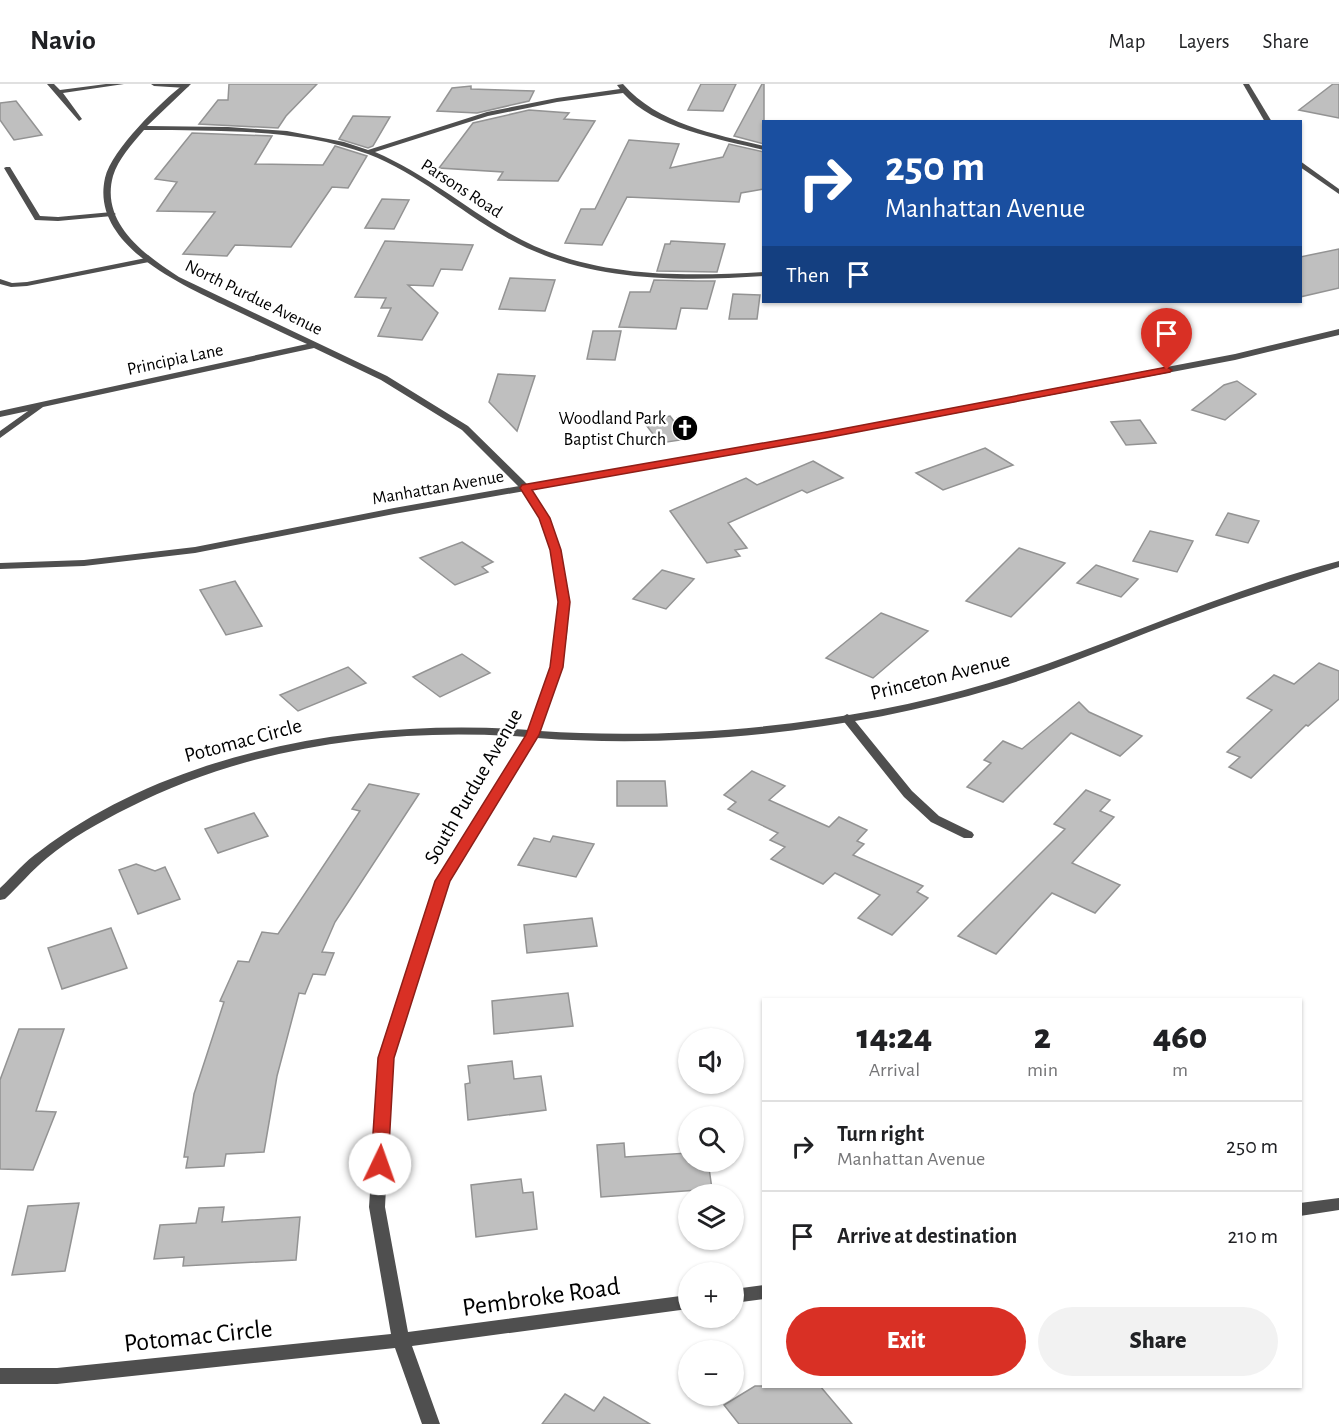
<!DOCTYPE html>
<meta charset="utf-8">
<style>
:root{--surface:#fff;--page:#f2f2f2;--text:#202124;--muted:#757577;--line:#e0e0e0;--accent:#d93025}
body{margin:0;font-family:"Alegreya Sans",sans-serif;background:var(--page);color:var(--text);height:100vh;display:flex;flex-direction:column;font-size:22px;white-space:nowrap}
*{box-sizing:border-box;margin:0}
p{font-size:20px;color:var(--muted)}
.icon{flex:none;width:33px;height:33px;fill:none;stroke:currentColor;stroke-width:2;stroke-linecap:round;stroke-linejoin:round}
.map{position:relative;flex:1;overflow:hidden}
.details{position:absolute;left:762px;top:914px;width:540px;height:390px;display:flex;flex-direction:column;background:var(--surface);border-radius:0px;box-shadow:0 2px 4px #0004}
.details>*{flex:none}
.banner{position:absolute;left:762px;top:36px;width:540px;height:183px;border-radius:0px;box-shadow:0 2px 4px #0004;background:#1a4fa0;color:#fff;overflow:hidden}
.buttons{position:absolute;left:678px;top:944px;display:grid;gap:12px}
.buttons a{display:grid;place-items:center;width:66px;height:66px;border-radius:50%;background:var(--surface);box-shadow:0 2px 4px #0004;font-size:30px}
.pin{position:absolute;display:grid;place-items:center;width:51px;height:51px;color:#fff;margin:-62px -26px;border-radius:50% 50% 50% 0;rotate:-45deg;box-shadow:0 0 6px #0007}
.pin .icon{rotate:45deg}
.me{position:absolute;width:66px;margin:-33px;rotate:3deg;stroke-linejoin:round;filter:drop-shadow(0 0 4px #0008)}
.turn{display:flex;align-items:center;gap:21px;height:126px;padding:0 24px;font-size:27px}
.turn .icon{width:78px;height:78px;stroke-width:2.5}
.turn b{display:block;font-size:42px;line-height:51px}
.then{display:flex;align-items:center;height:57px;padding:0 24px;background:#0003;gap:12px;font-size:22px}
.eta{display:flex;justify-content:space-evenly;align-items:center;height:102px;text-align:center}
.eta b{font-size:36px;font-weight:800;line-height:42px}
.primary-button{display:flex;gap:12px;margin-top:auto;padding:12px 24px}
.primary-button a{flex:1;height:69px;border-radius:36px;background:var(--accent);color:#fff;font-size:24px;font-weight:800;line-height:69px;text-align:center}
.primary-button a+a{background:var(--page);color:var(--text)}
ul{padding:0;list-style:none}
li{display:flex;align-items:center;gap:18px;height:90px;padding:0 24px;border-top:2px solid var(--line)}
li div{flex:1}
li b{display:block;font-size:22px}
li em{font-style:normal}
header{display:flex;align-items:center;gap:36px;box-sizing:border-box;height:84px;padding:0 30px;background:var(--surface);border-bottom:2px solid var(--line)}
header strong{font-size:28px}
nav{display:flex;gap:33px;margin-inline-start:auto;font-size:21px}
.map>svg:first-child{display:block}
.building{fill:#bfbfbf;stroke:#939393;stroke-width:1.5}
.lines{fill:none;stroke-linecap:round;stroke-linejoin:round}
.service{fill:#4f4f4f;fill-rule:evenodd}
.minor{fill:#4f4f4f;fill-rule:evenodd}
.tertiary{fill:#4f4f4f;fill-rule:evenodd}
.route{fill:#d93025;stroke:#8d1f18;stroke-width:1.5}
.labels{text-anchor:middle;stroke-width:5;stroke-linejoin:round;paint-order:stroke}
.far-street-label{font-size:18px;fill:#000;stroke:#fff}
.far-poi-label{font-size:18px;fill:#000;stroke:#fff;text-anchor:end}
.street-label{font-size:21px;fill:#000;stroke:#fff}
.near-street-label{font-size:26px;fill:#000;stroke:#fff}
</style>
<header>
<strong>Navio</strong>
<nav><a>Map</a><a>Layers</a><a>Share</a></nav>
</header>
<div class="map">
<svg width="1339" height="1340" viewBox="0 0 1339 1340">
<rect width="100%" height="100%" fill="#fff"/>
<!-- building -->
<g class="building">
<path d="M229 0H317L286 32 278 44 199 40 218 16H228Z"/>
<path d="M701 0H736L723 27 688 26Z"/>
<path d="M762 0H764V60L734 52Z"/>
<path d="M1333 0H1339V34L1299 26Z"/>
<path d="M471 2V5L534 7 529 17 477 29 437 27 452 4Z"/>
<path d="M16 17 42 51 14 56 0 36V19Z"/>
<path d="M529 26 569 29 564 35 595 37 558 97 498 96 503 88 439 84 473 39Z"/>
<path d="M353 32 390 33 373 62 368 64 339 55Z"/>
<path d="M192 49 272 52 255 80 323 81 335 62 367 72 348 104 332 103 291 163 235 161 227 172 183 170 215 128 157 127 177 98 155 95Z"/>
<path d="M629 56 679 60 670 84 723 73 729 60 764 68V105L741 109 739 118 627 113 602 161 565 159 581 125H595Z"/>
<path d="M382 115 409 116 394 145 365 144Z"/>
<path d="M385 157 473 161 462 186 441 185 433 202 408 201 438 229 422 256 378 252 391 224H381L386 214 355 213Z"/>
<path d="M671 157 725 160 717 188 657 187 665 160H670Z"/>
<path d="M1339 165V204L1300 213V173Z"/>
<path d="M510 194 555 196 545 227 499 225Z"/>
<path d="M654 196 697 197H715L707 225 681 224 676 245 619 243 630 208H650Z"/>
<path d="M733 210 760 211 757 235H729Z"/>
<path d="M593 247H621L615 276 587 275Z"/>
<path d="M498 290 535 292 517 347 489 318Z"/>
<path d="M1237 297 1256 310 1225 336 1192 326 1224 301Z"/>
<path d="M670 332 687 355 660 359 643 337Z"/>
<path d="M1140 336 1156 359 1126 361 1111 338Z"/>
<path d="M985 364 1013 381 943 406 916 389Z"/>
<path d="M813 377 843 394 807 409 802 406 728 439 747 464 735 466 740 472 707 479 670 427 746 394 757 401Z"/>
<path d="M1228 429 1259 437 1248 459 1216 451Z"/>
<path d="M1150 447 1193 457 1177 488 1133 477Z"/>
<path d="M462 458 493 478 482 483 488 488 455 501 420 474Z"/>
<path d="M1019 464 1065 479 1011 533 966 517Z"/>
<path d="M1096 481 1138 495 1121 513 1077 499Z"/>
<path d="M662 486 694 495 666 525 633 515Z"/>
<path d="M235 497 262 542 226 551 200 506Z"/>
<path d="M881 529 928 547 873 594 826 574Z"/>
<path d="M462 570 490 589 440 613 413 593Z"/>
<path d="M1319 579 1339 587V615L1308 642 1306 641 1251 694 1229 683 1240 673 1227 668 1272 626 1247 614 1274 591 1294 600Z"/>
<path d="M348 583 366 599 298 627 280 611Z"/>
<path d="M1079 618 1089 628 1142 652 1120 672 1071 649 1003 718 967 703 991 679 984 676 1003 657 1022 665Z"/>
<path d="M752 687 785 702 769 716 829 743 839 733 867 746 857 757 864 760 853 771 923 802 917 808 928 814 892 851 858 834 880 811 835 789 823 800 771 775 785 763 770 756 778 749 728 725 736 718 724 711Z"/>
<path d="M617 697H665L667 722H617Z"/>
<path d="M369 700 419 710 335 838 322 868 334 869 325 891 313 890 305 910 299 909 277 992 264 1068 226 1070 224 1082 186 1084 188 1073H184L194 1010 224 918 220 917 238 877 249 878 262 848 278 850 360 727 352 725Z"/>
<path d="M1086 706 1110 716 1100 727 1114 733 1072 779 1120 801 1095 829 1052 809 996 870 958 852 1065 745 1054 740Z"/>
<path d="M254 729 268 752 218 769 205 745Z"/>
<path d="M553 752 594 760 576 793 518 781 534 754 550 758Z"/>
<path d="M136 780 155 787 165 783 180 815 138 830 119 786Z"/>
<path d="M592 834 597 862 527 869 524 841Z"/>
<path d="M111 844 127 884 62 905 48 864Z"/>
<path d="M568 909 573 942 494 950 492 917Z"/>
<path d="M19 945H64L36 1027 56 1028 33 1086 0 1085V996Z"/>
<path d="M512 977 514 995 541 992 546 1026 468 1036 465 1000 470 999 468 982Z"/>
<path d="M624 1059 625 1073 688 1069V1077H708L712 1105 601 1113 597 1061Z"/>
<path d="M521 1095 523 1109 533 1108 537 1145 476 1153 471 1101Z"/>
<path d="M79 1119 65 1187 12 1191 28 1122Z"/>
<path d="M224 1123 222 1138 300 1133 296 1176 183 1182 184 1173 154 1175 160 1141 196 1139 199 1124Z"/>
<path d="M755 1302H820L852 1340H739L724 1321Z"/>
<path d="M565 1310 594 1327 604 1313 650 1340H542Z"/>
</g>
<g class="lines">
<!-- service -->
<g class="service">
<path d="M47 0H54L60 6 106 0H124L63 9 82 35 79 37Z"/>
<path d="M151 0H185L189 2 186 4 154 2Z"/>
<path d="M6 83H10L40 132 58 133 112 128 116 130 112 132 58 137 35 136 4 84Z"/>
<path d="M146 174 150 176 149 178 27 202 11 203 0 200V195L12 199 27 198Z"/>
<path d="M847 630 851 632 912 707 939 732 972 748 974 751 972 754H964L931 738 904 713 841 634Z"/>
</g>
<!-- minor -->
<g class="minor">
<path d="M184 0H191L147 42 228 43 287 47 344 58 368 66 487 28 557 14 620 5 617 1 623 0C658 40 714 50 764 62V66C719 55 654 44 623 9L557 18 488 32 375 68C424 89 463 122 509 149 586 194 677 193 764 188V192C675 198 583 198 504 152 458 126 418 89 368 70 297 44 219 47 144 46 133 59 118 75 113 92 100 139 145 171 179 193L387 292 468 342 529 402 549 434 560 466 569 518 567 550 562 583 540 647C682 657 853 640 989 599 1107 563 1219 508 1339 477V483C1281 501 1223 520 1167 541 1110 563 1054 587 996 604 854 647 685 665 537 654L450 797 393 974 385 1123 408 1248 688 1211V1225L412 1262 440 1340H422L395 1264 57 1300H0V1284H57L391 1250 369 1123 379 974 436 797 526 653C391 643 249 662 128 724 100 738 71 754 47 774 32 786 19 802 5 815L0 816V804C13 792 25 777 40 767 174 665 364 634 529 646L550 583 557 550 559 518 550 466 539 434 522 406 462 346 381 296 314 264 43 323 0 354V347L28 327 0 333V327L307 260C280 248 254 235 228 223 181 200 90 161 105 94 112 65 161 18 184 0Z"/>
<path d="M1339 1114V1126L1300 1132V1119Z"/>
<path d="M764 1201V1215L734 1219V1205Z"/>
</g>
<!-- tertiary -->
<g class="tertiary">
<path d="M1243 0H1249L1272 38H1265Z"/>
<path d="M1300 77 1339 105V110L1300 83Z"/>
<path d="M1339 245V251L1235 276 826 354 394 430 195 469 84 482 0 485V479L84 476 195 463 394 424 826 348 1235 270Z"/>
</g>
</g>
<!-- route -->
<path class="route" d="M1167 283 1172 286 1170 288 826 354 532 406 550 434 561 466 570 518 563 583 539 651 450 797 394 974 388 1080 386 1085H373L371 1080 378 974 435 797 526 651 550 583 558 518 550 466 539 434 520 404 522 401 826 348Z"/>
<!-- icons -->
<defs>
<g id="church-disc" transform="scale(1.35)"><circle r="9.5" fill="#000" stroke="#fff"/><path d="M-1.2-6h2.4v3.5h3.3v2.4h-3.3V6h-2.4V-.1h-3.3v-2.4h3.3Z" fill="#fff"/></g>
</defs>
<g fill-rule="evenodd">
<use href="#church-disc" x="685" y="344"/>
</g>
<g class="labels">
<!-- far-street labels -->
<g class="far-street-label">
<text transform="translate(462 104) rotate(33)" y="6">Parsons Road</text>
<text transform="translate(254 213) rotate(26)" y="6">North Purdue Avenue</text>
<text transform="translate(175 275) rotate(-12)" y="6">Principia Lane</text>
<text transform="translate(438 403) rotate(-10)" y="6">Manhattan Avenue</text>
</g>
<!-- far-poi labels -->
<g class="far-poi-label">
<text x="666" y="340">Woodland Park<tspan x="666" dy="21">Baptist Church</tspan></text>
</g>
<!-- street labels -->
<g class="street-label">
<text transform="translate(940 592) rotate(-14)" y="7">Princeton Avenue</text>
<text transform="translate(243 656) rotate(-15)" y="7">Potomac Circle</text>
<text transform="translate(473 702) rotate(-60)" y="7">South Purdue Avenue</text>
</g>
<!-- near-street labels -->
<g class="near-street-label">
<text transform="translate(541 1212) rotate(-8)" y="9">Pembroke Road</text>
<text transform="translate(198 1251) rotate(-6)" y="9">Potomac Circle</text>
</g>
</g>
</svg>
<div class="buttons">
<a><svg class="icon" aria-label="sound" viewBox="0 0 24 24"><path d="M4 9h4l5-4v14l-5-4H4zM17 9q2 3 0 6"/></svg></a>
<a><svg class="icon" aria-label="search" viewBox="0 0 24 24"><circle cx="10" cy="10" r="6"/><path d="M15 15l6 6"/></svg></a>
<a><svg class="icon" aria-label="layers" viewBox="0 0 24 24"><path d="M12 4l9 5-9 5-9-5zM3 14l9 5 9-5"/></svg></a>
<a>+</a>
<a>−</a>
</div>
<div class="pin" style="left:1167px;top:286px;background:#d93025"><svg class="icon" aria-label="arrive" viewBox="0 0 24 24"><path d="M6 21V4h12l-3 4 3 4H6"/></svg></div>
<svg class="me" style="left:380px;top:1080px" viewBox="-20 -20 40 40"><circle r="19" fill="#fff"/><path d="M0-13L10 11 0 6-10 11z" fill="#d93025"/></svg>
<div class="banner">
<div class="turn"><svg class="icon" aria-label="right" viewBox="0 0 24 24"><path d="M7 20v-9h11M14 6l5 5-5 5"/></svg><div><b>250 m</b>Manhattan Avenue</div></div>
<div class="then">Then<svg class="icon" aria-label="arrive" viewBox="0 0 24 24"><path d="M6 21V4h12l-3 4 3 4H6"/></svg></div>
</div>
<section class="details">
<div class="eta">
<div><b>14:24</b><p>Arrival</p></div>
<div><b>2</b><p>min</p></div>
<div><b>460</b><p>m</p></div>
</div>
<ul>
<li><svg class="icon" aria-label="right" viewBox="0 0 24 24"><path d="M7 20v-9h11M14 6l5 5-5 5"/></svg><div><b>Turn right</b><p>Manhattan Avenue</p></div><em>250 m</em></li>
<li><svg class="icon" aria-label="arrive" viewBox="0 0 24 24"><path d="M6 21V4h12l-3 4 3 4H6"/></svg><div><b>Arrive at destination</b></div><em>210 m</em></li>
</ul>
<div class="primary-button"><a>Exit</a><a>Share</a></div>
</section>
</div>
